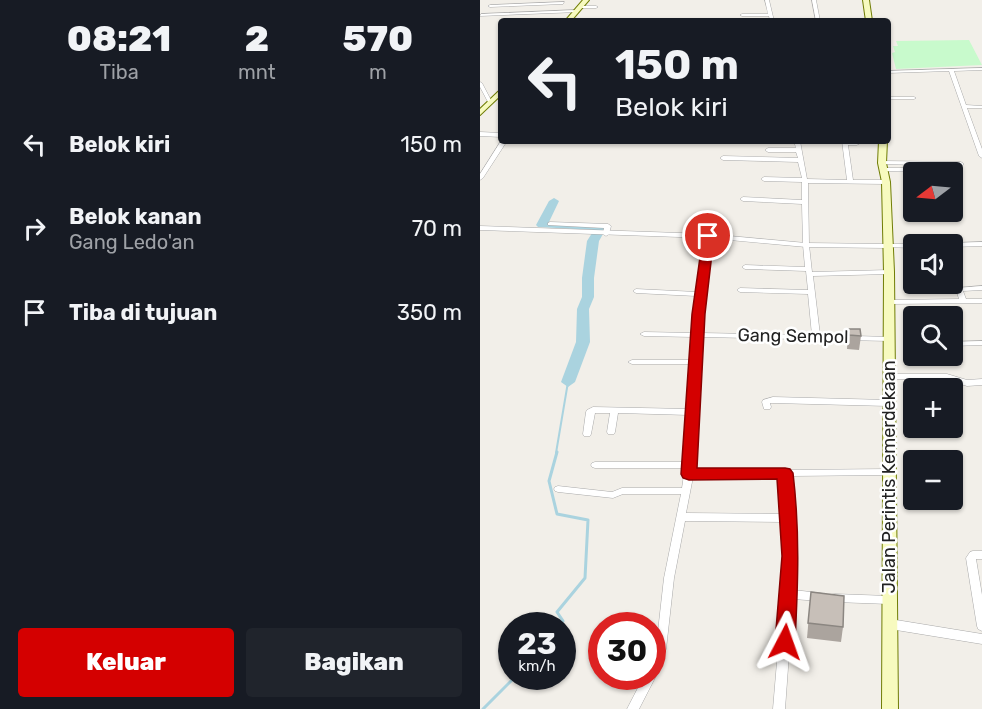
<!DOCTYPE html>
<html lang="id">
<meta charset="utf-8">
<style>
:root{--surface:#171b24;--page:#20242c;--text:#f1f3f6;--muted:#9ea1a6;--accent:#d40000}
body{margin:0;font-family:Rubik,sans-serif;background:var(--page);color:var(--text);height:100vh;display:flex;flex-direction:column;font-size:22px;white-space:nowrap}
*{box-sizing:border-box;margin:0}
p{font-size:20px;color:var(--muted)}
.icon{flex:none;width:33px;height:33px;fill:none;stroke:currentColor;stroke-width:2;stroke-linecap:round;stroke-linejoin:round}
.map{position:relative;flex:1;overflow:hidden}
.details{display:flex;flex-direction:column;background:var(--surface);width:480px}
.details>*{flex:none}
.hud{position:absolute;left:18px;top:18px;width:393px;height:126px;border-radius:6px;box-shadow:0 2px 4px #0004;background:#171b24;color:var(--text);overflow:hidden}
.needle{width:39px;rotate:254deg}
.buttons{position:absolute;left:423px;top:162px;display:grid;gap:12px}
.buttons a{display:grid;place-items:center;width:60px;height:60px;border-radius:6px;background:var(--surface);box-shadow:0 2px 4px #0004;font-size:30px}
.speed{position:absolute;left:18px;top:612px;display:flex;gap:12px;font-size:30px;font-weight:700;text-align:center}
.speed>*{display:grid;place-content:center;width:78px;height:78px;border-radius:50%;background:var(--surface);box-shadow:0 2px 4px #0004;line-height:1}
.speed small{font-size:15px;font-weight:400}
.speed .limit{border:9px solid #d22;background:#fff;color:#111}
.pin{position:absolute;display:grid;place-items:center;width:51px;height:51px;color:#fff;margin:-26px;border:3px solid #fff;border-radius:50%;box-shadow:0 2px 6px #0007}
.me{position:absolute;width:66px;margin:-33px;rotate:4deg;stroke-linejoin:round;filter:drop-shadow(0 0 4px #0008)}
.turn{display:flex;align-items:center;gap:21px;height:126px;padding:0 18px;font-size:27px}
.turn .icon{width:78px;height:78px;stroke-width:2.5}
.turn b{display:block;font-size:42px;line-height:51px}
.eta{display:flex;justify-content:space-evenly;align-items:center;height:102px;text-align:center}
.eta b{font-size:36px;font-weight:800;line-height:42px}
.button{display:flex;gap:12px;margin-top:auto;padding:12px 18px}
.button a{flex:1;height:69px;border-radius:6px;background:var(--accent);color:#fff;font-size:24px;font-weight:800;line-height:69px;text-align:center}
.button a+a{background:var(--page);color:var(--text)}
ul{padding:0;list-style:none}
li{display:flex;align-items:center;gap:18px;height:84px;padding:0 18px}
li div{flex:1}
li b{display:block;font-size:22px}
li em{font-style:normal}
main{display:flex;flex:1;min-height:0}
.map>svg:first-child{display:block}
.park{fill:#c8facc}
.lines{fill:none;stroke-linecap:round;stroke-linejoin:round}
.stream-far1{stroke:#aad3df;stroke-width:2}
.stream{stroke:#aad3df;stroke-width:3}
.river{fill:#aad3df;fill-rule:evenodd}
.minor-casing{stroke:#a9a9a9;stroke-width:1}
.tertiary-casing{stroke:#a9a9a9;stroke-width:1}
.secondary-casing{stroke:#707d05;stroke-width:2}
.minor{fill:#fff;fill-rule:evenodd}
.tertiary{fill:#fff;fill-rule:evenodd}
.secondary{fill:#f7fabf;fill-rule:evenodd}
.wall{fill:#aba49e}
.building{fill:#c7bfb8;stroke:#8b8681;stroke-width:1.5}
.route{fill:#d40000;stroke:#8a0000;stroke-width:1.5}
.labels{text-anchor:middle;stroke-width:5;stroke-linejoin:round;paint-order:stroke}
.street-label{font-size:18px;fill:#222;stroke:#fff}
</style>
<main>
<section class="details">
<div class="eta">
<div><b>08:21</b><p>Tiba</p></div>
<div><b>2</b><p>mnt</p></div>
<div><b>570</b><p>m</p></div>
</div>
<ul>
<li><svg class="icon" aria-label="left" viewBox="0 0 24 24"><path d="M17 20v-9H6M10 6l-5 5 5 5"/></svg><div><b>Belok kiri</b></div><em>150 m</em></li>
<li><svg class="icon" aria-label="right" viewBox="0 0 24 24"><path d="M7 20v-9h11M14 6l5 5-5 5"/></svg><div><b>Belok kanan</b><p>Gang Ledo'an</p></div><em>70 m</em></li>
<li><svg class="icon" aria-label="arrive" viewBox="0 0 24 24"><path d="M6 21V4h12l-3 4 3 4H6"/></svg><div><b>Tiba di tujuan</b></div><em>350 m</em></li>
</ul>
<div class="button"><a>Keluar</a><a>Bagikan</a></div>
</section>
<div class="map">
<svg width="502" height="709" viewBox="0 0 502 709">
<rect width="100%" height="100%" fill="#f2efe9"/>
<!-- park -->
<path class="park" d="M489 40 502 65 416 69 412 53 415 52 413 46H418L416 41Z"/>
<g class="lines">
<!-- stream-far1 -->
<path class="stream-far1" d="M76 453 88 382"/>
<!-- stream -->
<g class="stream">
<path d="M77 452 69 481 77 514 108 520 105 578 77 612 83 621 80 626"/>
<path d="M3 709 36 676"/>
</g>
<!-- river -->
<path class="river" d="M74 198 79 201 69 222 121 224 127 227 119 241 114 278V297L109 309 110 342 95 382 88 387 81 382 96 342 97 309 102 297V278L107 241 114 230 58 227 56 225 69 201Z"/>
<!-- minor casing -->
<g class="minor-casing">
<g id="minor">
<path d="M285 0H289L294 21H290L289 16H262L260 15 262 14H288Z"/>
<path d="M332 0H336L340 21H336Z"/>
<path d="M84 2 83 4 10 7 8 6 10 5Z"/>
<path d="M100 6H116L118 7 116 8H99Z"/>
<path d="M97 10 98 12 0 16 1 14Z"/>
<path d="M502 68V70L474 71 486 105 502 106V108H487L502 149V158L499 156 469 71 408 73V71Z"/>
<path d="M0 82 2 83 12 102V103L8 102 0 87Z"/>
<path d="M408 97H434L436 98 434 99H408Z"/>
<path d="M0 132 21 133V137L0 136Z"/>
<path d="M21 141H27L3 178 0 180V174Z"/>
<path d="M314 141H320L327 179 367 180 362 141C367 141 376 140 380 143L377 145H368L373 180H406L409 182 406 184 328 183 329 245 332 272 409 270 412 272 409 274 333 276 340 335 410 337 414 339 410 341 221 337 214 471 409 469 412 470 413 472 412 474 409 475 310 476 313 515 315 518 313 521 316 556 313 590 340 593 344 594 345 597 344 600 340 601 313 599 305 709H293L306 556 304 522 205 521 194 578 186 649 176 676 159 709H147L164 676H172V657L176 649 184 578 201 494H143L133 498 78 492 75 491 74 489 75 487 78 486 132 492 142 488H202L205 468H115L112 467 111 465 112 463 115 462H205L209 415 138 413 135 432 134 434H128L127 432 130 413H115L111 434 110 436H104L103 434 106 412 107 410 113 407 209 409 212 364H152L148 362 152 360H212L214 337 164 336 160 334 164 332 214 333 216 296 156 293 153 291 156 289 217 292 226 235H230L231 236 223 294 221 333 332 335 328 294 260 292 257 290 260 288 328 290 326 271 265 269 262 267 265 265 325 267 323 245 322 204 263 201 260 199 263 197 322 200V182L284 181 281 179 284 177 322 178 318 162 243 160 240 158 243 156 318 158 316 152H288L285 150 288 148H316ZM301 476 303 514 206 513 213 477Z"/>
<path d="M402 161 481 162 484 164 481 166 400 164V162Z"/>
<path d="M403 168H448L451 170 448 172 401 171 400 170Z"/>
<path d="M70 222 128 224 131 226 129 234 126 236 123 234 124 228 68 225V223Z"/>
<path d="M502 242V246L472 247V244H469L472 243Z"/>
<path d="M407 244H436H434V248L405 247 404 246Z"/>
<path d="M502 286V290L483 291 486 299H502V303L410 304 407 302 410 300 479 299 476 289 477 288Z"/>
<path d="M502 341V345L472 346V342Z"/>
<path d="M409 374H467L487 380 502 379V385L487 386 467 380 406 379 405 377 406 375Z"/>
<path d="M293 397 408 400 412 403 408 406 293 403H290L291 407 290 409H284L282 402 283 400Z"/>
<path d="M493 551H502V559H496L502 595V631L498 629 497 626 486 558 490 552Z"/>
<path d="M355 594 409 596 413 597 414 600 413 603 409 604 355 602 351 601 350 598 351 595Z"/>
<path d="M410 619 502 634V644L410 629 406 627 405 624 406 621Z"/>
</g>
</g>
<!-- tertiary casing -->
<g class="tertiary-casing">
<path id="tertiary" d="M0 226 228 234 326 243 407 244 411 246 407 248 326 247 228 238 0 230Z"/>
</g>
<!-- secondary casing -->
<g class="secondary-casing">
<g id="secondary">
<path d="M103 0H109L91 21H85Z"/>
<path d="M383 0H389L392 21H386Z"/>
<path d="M21 89V95L0 115V109Z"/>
<path d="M399 141H407L406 163 410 182 414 272 418 709H402L404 272 402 182 398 163Z"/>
</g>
</g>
<!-- minor -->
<use href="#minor" class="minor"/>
<!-- tertiary -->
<use href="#tertiary" class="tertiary"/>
<!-- secondary -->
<use href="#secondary" class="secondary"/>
</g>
<!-- wall -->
<g class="wall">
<path d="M368 329 381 336 379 350 367 349Z"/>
<path d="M331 592 363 627 361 642 327 638Z"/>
</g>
<!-- building -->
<g class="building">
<path d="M368 329H380L381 336 369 335Z"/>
<path d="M331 592 364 596 363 627 328 623Z"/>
</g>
<!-- route -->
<path class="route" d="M228 233 234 236 225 314 217 468H305L310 469 313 473C320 532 318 583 315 642L312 648 305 651 298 648 295 642 302 556 297 479 209 480 203 478 201 474 212 314 223 236Z"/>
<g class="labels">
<!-- street labels -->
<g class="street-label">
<text transform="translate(313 336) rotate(1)" y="6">Gang Sempol</text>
<text transform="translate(409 477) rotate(-90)" y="6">Jalan Perintis Kemerdekaan</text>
</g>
</g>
</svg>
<div class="buttons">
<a><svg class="needle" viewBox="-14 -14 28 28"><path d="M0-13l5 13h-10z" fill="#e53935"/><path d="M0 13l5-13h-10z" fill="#9ea1a6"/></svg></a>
<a><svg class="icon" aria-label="sound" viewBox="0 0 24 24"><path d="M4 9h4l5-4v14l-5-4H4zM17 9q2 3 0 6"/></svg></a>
<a><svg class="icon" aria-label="search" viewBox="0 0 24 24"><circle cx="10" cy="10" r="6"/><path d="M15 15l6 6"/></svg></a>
<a>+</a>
<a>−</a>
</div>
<div class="speed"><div>23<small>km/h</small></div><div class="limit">30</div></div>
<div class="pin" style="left:228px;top:236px;background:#d93025"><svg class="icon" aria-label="arrive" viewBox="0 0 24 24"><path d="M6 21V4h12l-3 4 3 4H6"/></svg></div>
<svg class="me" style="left:305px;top:642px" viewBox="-20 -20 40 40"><path d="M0-17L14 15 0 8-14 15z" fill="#d40000" stroke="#fff" stroke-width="4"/></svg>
<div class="hud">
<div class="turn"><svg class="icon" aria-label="left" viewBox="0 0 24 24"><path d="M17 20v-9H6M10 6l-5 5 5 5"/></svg><div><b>150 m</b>Belok kiri</div></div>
</div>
</div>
</main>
